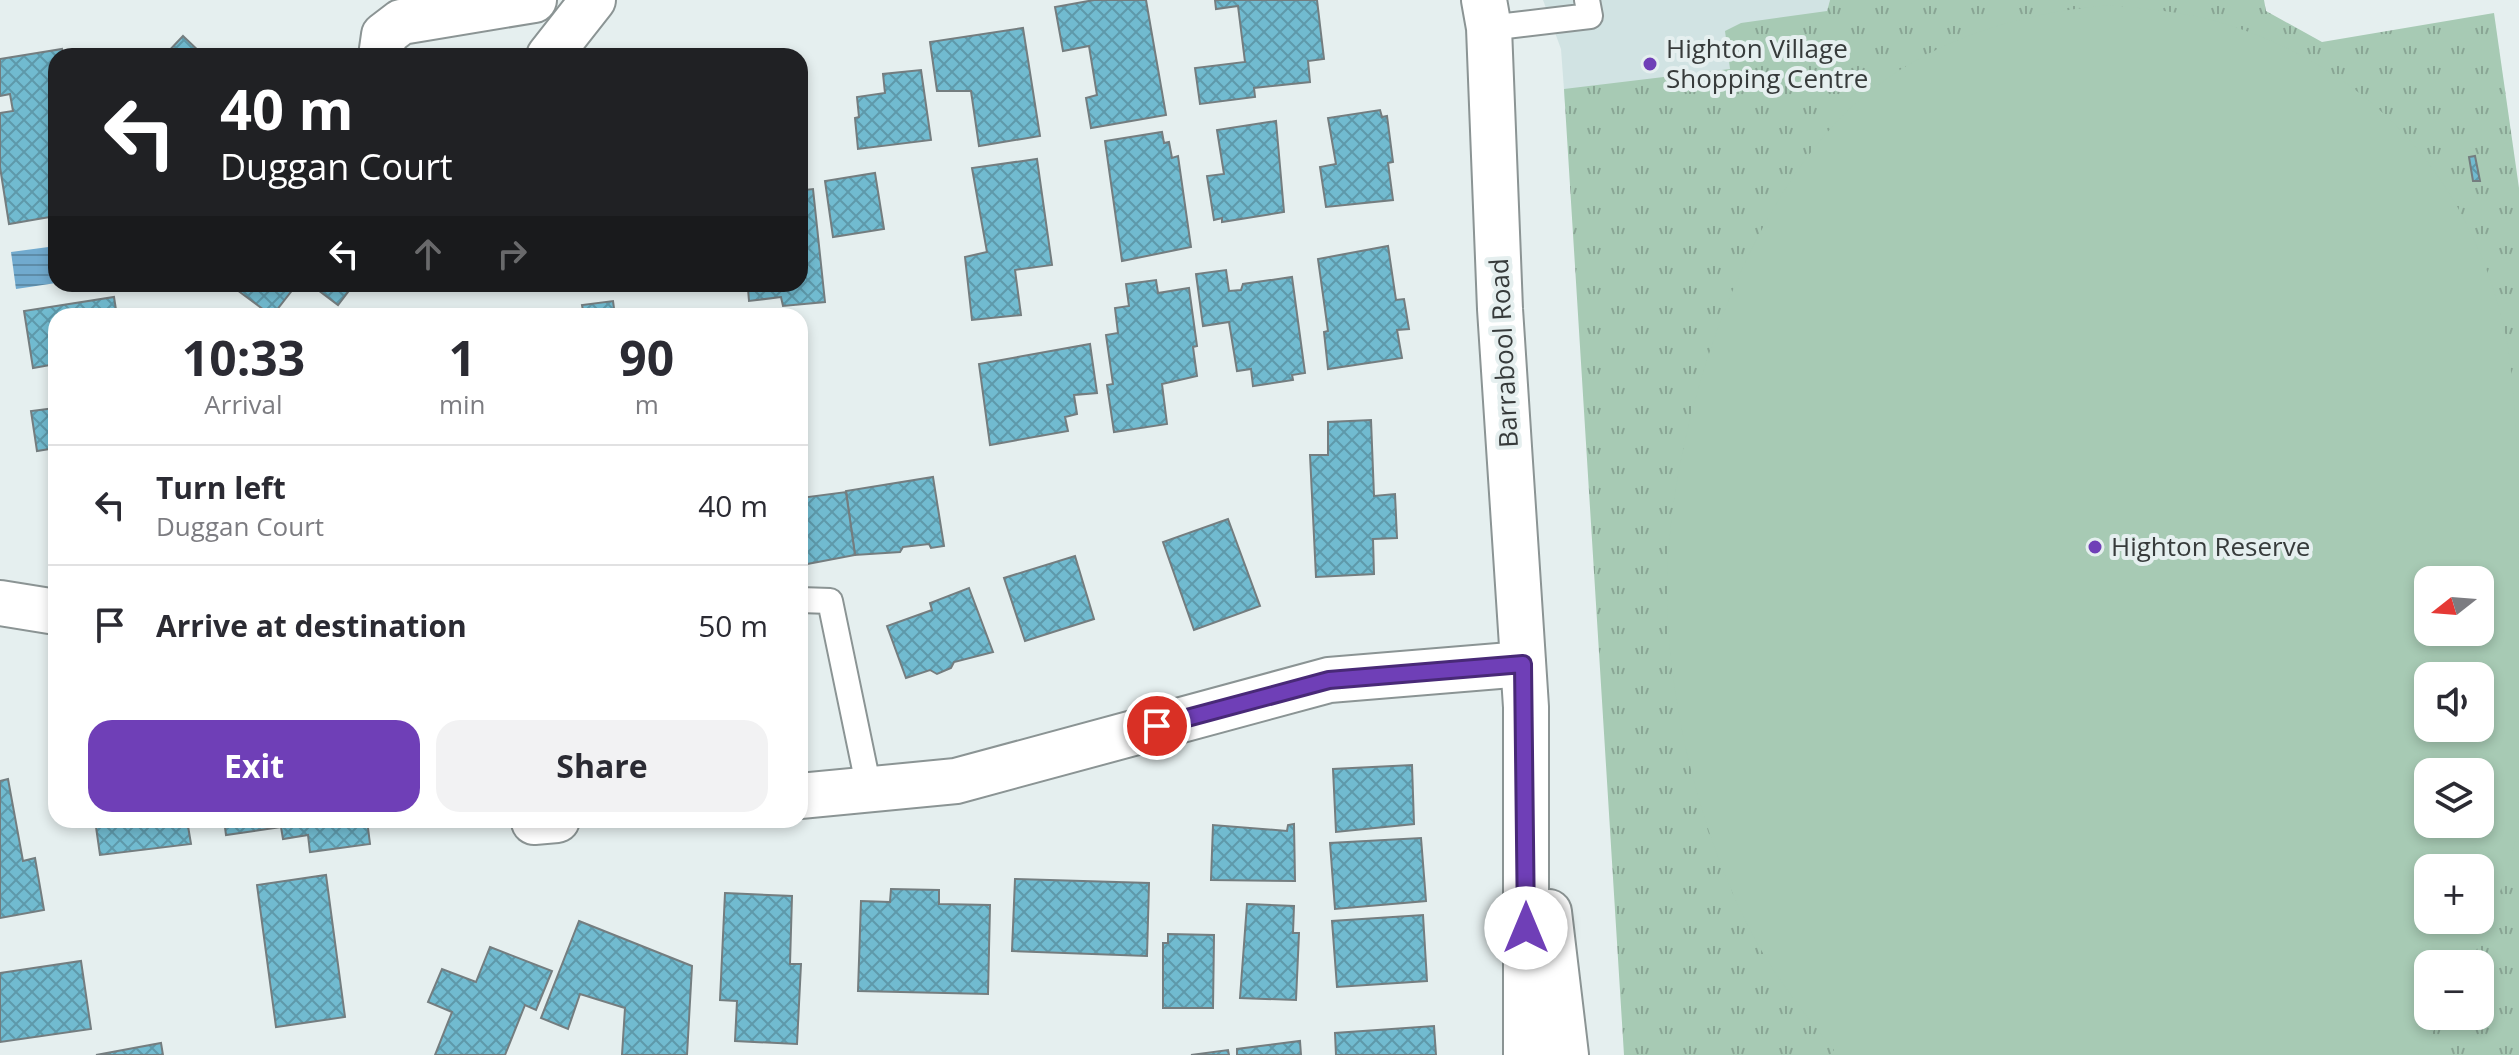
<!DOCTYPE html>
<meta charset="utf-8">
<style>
:root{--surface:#fff;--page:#f2f2f3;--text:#2b2b33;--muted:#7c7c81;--line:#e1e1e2;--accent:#6f3fb7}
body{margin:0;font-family:"Open Sans",sans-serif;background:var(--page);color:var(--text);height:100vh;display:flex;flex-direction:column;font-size:30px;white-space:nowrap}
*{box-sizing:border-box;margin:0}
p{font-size:26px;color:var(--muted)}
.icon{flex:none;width:44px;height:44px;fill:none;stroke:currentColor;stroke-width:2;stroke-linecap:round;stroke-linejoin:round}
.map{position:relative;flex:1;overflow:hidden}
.side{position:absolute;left:48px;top:308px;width:760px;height:520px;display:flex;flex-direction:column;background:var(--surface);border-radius:24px;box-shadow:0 4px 12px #0003}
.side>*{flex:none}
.banner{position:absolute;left:48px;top:48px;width:760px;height:244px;border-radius:24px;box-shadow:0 4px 12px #0003;background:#202124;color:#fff;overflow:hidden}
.needle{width:52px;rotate:253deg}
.tools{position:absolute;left:2414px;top:566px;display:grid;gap:16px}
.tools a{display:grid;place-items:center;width:80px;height:80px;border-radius:16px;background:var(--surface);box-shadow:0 4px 12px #0003;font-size:40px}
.pin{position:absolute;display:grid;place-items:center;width:68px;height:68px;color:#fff;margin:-34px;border:4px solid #fff;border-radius:50%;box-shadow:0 2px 8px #0007}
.me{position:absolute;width:88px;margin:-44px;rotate:0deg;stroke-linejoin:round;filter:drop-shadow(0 0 6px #0008)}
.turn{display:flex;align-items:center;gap:28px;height:168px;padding:0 40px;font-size:36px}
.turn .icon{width:104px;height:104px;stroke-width:2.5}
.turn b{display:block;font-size:56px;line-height:68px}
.lanes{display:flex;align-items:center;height:76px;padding:0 40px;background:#0003;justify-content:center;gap:40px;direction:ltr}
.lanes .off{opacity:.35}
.eta{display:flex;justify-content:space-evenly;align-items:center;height:136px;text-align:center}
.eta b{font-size:48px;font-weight:700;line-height:56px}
.button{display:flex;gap:16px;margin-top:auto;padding:16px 40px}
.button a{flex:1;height:92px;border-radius:24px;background:var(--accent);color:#fff;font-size:32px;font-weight:700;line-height:92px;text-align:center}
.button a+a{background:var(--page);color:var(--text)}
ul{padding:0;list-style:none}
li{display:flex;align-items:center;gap:24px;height:120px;padding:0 40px;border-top:2px solid var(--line)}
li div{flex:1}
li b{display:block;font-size:30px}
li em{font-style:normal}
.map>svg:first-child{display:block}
.built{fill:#d1e3e3}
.grass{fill:url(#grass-tufts);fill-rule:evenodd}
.garden{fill:#a7cab4;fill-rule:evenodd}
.water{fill:url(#water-rules)}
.building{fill:url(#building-cross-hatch);stroke:#747d7f;stroke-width:2}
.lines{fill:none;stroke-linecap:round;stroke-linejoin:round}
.lane-casing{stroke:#8b9494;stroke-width:28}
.street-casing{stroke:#8b9494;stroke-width:48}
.secondary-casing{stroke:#8b9494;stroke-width:48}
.lane{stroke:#fff;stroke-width:24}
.street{stroke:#fff;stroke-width:44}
.secondary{stroke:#fff;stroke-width:44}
.route-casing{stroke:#482977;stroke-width:20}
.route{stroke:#6f3fb7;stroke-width:14}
.poi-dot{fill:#6f3fb7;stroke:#e5efef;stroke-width:3}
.labels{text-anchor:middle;stroke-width:8;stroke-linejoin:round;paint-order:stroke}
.poi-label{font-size:26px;fill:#373b3b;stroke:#e5efef;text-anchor:start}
.street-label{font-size:26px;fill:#373b3b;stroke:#e5efef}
</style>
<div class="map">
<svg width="2519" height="1055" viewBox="0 0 2519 1055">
<defs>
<pattern id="grass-tufts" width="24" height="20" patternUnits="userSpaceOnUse" patternTransform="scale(2)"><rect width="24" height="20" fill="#a7cab4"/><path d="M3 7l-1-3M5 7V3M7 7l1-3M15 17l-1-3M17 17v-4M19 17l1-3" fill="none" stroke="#89a594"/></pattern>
<pattern id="water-rules" width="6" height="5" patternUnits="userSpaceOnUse" patternTransform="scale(2)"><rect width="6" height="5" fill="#71aace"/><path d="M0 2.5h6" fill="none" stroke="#5e8ca8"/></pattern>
<pattern id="building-cross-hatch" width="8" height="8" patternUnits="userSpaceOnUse" patternTransform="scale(2)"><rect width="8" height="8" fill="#71bbd0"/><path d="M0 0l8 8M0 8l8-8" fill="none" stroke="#5e99aa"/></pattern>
</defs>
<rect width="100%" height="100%" fill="#e5efef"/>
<!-- built -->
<path class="built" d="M1543 0H1830L1827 11 1741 79 1565 103 1561 49Z"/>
<!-- grass -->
<path class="grass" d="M1830 0H2264L2266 11 2322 42 2494 13 2519 188V1055H1624L1564 89 1730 69 1725 31 1741 23 1827 11ZM2428 580H2480V632H2428ZM2428 676H2480V728H2428ZM2428 772H2480V824H2428ZM2428 868H2480V920H2428ZM2428 964H2480V1016H2428Z"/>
<!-- garden -->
<path class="garden" d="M2112 5C2147 9 2185 12 2219 22 2377 69 2476 185 2508 346 2519 429 2519 515 2519 599 2519 651 2519 703 2519 755 2519 778 2519 805 2518 828 2509 875 2490 920 2470 964H2428V1016H2443L2418 1055H1830L1834 1050C1808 1017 1781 985 1760 948 1725 886 1701 815 1685 745 1675 697 1667 644 1667 594 1666 435 1745 183 1878 85 1947 34 2027 12 2112 5ZM2428 580H2480V632H2428ZM2428 676H2480V728H2428ZM2428 772H2480V824H2428ZM2428 868H2480V920H2428Z"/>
<!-- water -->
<path class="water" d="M56 246V283L16 289 11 252Z"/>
<!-- building -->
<g class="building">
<path d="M1094 0H1146L1166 115 1091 128 1086 98 1097 95 1089 46 1063 51 1055 7Z"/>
<path d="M1215 0H1317L1324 59 1308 61 1310 82 1254 88 1255 97 1200 104 1195 68 1245 62 1238 6 1216 9Z"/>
<path d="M1023 28 1040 136 979 146 971 91H937L930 42Z"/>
<path d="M183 36 204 56H164Z"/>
<path d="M62 49 63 56H56V216L9 224 0 167V113L13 111 10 94 0 96V59Z"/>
<path d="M921 70 931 140 858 149 855 118 859 117 857 97 885 93 883 74Z"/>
<path d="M1380 110 1382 117 1387 116 1393 162 1388 163 1393 200 1326 207 1320 167 1336 164 1328 118Z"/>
<path d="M1276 121 1284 212 1222 222V218L1214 220 1207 176 1224 174 1217 130Z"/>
<path d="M1162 132 1164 143 1169 142 1172 158 1178 156 1191 247 1122 261 1105 141Z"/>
<path d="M801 151 805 190 813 189 825 302 783 306 781 297 749 301 748 289 736 290 735 284H800Z"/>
<path d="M2475 156 2480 181H2473L2469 157Z"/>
<path d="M1037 159 1052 265 1015 270 1021 315 972 320 965 257 987 252 972 168Z"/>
<path d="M875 173 884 229 833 237 825 181Z"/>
<path d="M1388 246 1396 300 1404 299 1409 329 1397 330 1402 358 1328 369 1324 332 1328 331 1318 259Z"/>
<path d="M1226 270 1229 291 1241 290 1243 284 1292 277 1305 373 1292 375 1293 380 1253 386 1251 369 1237 371 1229 322 1203 326 1196 274Z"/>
<path d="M1156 280 1158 293 1189 288 1197 346 1193 347 1197 376 1162 384 1167 424 1114 432 1107 385 1113 384 1106 335 1118 333 1115 308 1129 306 1126 284Z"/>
<path d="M229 284H297L272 316Z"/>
<path d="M310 284H337L348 292 338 305Z"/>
<path d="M114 297 117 316H56V364L33 368 24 311Z"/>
<path d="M613 301 615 316H584L582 305Z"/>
<path d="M1090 344 1097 393 1074 395 1077 414 1065 417 1068 431 990 445 979 364Z"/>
<path d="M56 408V448L37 451 31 411Z"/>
<path d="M1371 420 1374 496 1395 494 1397 538 1373 539 1374 574 1316 577 1310 455H1328V422Z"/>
<path d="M933 477 944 546 931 548 929 544 903 547 900 552 855 555 846 491Z"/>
<path d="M846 492 855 555 802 565 800 498Z"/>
<path d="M1228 519 1260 606 1194 630 1163 542Z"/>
<path d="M1075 556 1094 619 1025 641 1004 578Z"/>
<path d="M969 588 993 652 954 662 951 668 937 674 930 670 906 678 887 626 932 610 930 603Z"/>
<path d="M1412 765 1414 824 1336 832 1333 769Z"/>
<path d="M8 779 23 861 35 858 44 910 0 918V781Z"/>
<path d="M95 820H187L191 844 100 855Z"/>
<path d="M224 820H367L370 844 310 852 308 835 283 839 281 827 226 835Z"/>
<path d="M1294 824 1295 881 1211 880 1213 825 1287 831 1288 825Z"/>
<path d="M1421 838 1426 901 1335 909 1330 843Z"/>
<path d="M326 875 345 1017 276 1027 257 885Z"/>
<path d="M1015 879 1149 883 1147 956 1012 951Z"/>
<path d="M891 889 939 890V904L990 905 988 994 858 991 861 901 890 902Z"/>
<path d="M725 893 792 896 790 964H801L797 1044 735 1041 737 1001 720 1000Z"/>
<path d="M1247 904 1294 906 1293 933H1299L1296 1000 1240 998Z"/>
<path d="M1423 915 1427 981 1337 987 1332 921Z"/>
<path d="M579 921 692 966 687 1055H622L625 1008 580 994 568 1029 541 1018Z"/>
<path d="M1168 934 1214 935 1213 1008H1163V943H1168Z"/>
<path d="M490 947 552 971 536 1010 525 1005 505 1055H435L452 1012 428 1002 442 969 476 982Z"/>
<path d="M81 961 91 1029 0 1042V973Z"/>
<path d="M1434 1026 1436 1055H1336L1335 1033Z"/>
<path d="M1300 1041 1301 1055H1237V1049Z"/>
<path d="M161 1043 163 1055H96Z"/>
<path d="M1228 1050 1229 1055H1191Z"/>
</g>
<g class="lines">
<!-- lane casing -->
<g class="lane-casing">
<g id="lane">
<path d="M1489 28 1590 16 1587 0"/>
<path d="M800 600 830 601 869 789"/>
</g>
</g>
<!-- street casing -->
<g class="street-casing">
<g id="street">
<path d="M381 56 384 35 401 22 534 0"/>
<path d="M549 56 593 0"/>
<path d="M0 603 56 612"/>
<path d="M800 796 956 781 1329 680 1523 664"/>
<path d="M534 822 557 820"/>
</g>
</g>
<!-- secondary casing -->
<g class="secondary-casing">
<g id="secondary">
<path d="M1484 0 1489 28 1500 309 1526 707V1055"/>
<path d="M1549 912 1566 1055"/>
</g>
</g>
<!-- lane -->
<use href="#lane" class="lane"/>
<!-- street -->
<use href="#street" class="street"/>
<!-- secondary -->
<use href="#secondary" class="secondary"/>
</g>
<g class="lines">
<!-- route casing -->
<g class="route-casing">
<path id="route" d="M1157 726 1329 680 1523 664 1526 928"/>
</g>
<!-- route -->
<use href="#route" class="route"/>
</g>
<!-- markers -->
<g class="poi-dot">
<circle cx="1650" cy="64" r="8"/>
<circle cx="2095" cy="547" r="8"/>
</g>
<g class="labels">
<!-- poi labels -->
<g class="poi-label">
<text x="1666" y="58">Highton Village<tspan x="1666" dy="30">Shopping Centre</tspan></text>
<text x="2111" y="556">Highton Reserve</text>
</g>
<!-- street labels -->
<g class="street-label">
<text transform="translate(1504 353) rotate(-93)" y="9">Barrabool Road</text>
</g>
</g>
</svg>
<div class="tools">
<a><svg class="needle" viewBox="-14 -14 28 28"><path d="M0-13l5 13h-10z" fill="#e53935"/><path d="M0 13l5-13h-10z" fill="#7c7c81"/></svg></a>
<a><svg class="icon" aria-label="sound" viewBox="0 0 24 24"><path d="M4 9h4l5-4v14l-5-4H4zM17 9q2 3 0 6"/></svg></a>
<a><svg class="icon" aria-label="layers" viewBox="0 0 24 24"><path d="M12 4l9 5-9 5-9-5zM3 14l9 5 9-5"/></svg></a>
<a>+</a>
<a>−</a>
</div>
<div class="pin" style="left:1157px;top:726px;background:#d93025"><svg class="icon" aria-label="arrive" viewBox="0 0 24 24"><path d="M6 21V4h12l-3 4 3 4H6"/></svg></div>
<svg class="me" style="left:1526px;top:928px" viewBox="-20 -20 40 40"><circle r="19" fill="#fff"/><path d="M0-13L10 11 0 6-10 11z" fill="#6f3fb7"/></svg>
<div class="banner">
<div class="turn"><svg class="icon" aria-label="left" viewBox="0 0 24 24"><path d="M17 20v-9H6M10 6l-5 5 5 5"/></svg><div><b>40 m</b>Duggan Court</div></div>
<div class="lanes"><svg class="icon" aria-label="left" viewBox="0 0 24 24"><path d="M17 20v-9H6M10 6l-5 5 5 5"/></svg><svg class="icon off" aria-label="ahead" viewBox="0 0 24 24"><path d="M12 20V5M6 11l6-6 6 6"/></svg><svg class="icon off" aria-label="right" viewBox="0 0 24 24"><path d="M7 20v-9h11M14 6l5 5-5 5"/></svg></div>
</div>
<section class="side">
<div class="eta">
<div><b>10:33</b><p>Arrival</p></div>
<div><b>1</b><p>min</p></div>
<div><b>90</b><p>m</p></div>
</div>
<ul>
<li><svg class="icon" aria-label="left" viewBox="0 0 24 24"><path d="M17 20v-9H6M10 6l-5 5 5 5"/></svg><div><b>Turn left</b><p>Duggan Court</p></div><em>40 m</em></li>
<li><svg class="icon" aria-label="arrive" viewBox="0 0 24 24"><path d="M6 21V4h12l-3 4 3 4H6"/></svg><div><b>Arrive at destination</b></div><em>50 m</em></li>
</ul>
<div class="button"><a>Exit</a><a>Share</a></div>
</section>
</div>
